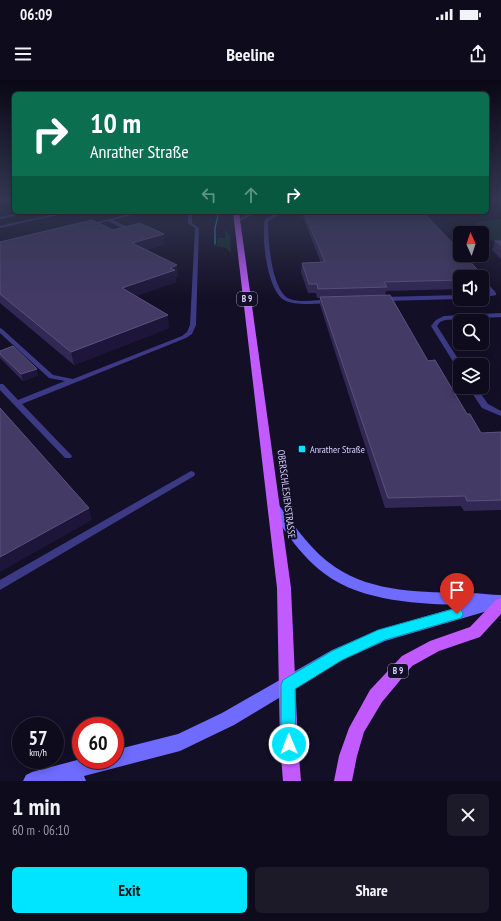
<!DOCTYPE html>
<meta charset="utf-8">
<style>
:root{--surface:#0e0b1c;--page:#1c1929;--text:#f1f3f6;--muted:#9b9ba3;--line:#2e2b3b;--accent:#00e5ff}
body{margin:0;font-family:"PT Sans Narrow",sans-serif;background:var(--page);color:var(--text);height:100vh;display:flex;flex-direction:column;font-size:15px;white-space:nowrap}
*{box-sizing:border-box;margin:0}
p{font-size:13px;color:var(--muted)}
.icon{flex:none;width:22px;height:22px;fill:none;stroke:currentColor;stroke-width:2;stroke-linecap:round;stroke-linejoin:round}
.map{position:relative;height:701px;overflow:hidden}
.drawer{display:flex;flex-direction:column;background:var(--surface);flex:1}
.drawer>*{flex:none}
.banner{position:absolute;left:12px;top:12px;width:477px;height:122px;border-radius:6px;box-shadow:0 2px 10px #0003,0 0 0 1px var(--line);background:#0b6e4f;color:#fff;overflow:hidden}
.needle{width:26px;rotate:357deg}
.buttons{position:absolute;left:453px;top:146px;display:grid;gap:8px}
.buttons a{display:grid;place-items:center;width:36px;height:36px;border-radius:6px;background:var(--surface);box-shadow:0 2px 10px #0003,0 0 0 1px var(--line);font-size:20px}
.speed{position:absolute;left:12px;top:637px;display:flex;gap:8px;font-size:20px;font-weight:700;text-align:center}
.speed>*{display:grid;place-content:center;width:52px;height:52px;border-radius:50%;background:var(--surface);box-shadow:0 2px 10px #0003,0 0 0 1px var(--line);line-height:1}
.speed small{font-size:10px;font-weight:400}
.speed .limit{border:6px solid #d22;background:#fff;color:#111}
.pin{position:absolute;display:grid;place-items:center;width:34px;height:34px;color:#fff;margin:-41px -17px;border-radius:50% 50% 50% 0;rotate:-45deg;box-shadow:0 0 4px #0007}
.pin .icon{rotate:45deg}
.me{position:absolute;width:44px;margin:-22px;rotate:359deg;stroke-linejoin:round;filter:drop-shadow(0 0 3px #0008)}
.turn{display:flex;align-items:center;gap:14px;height:84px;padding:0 12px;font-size:18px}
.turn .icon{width:52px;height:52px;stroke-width:2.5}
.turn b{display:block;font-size:28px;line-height:34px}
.lanes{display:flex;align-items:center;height:38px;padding:0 12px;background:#0003;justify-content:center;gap:20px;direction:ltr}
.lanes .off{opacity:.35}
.round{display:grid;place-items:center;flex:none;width:42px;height:42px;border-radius:6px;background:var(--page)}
.head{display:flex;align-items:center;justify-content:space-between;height:68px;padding:0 12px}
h1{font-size:24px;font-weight:800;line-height:30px}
.primary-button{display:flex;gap:8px;margin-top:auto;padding:8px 12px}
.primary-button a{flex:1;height:46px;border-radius:6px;background:var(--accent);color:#111;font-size:16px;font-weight:800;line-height:46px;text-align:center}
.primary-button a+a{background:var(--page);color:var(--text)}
.status{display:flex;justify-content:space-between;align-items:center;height:28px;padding:0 20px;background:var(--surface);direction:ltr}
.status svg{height:11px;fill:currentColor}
header{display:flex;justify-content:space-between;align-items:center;height:52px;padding:0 12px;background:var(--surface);font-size:18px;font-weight:800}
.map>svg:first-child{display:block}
.green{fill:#12302f}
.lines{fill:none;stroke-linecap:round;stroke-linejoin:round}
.service{fill:#3d3a85;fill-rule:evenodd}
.secondary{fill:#6f6bff;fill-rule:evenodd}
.primary{fill:#c25bff;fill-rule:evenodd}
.tram{stroke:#00e5ff;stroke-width:1}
.wall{fill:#312854}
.shaded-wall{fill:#1d163a}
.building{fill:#433a66;stroke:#5a527e}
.route{fill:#00e5ff;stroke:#0095a6}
.poi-dot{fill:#00e5ff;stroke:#130f26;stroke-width:1.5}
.labels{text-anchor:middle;stroke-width:4;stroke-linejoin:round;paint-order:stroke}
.shield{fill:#130f26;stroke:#9e99be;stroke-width:1}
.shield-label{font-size:9px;font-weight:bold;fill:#d9d4ff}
.poi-label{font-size:10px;fill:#d9d4ff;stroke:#130f26;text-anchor:start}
.street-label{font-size:10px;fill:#d9d4ff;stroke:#130f26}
</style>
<div class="status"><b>06:09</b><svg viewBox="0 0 49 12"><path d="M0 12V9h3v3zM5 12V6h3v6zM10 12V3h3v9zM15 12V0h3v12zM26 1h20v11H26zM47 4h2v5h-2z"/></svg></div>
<header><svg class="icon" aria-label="menu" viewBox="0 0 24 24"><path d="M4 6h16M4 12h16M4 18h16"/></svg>Beeline<svg class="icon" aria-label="share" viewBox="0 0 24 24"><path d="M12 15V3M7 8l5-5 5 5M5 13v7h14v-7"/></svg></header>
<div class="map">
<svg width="501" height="701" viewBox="0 0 501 701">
<rect width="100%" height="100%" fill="#130f26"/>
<!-- green -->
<g class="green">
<path d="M501 139V168H500L474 143Z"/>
<path d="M225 149 230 156 231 173 226 168 215 166 217 164V158H225Z"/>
</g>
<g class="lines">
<!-- service -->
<g class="service">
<path d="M22 132H30L0 139V137Z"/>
<path d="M63 132H71L0 148V146Z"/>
<path d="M136 132H143L113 140 136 151V153H132L108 141 88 146 86 145Z"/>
<path d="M188 132H192V143L199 148 196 245 192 254 186 258 22 324 72 376 71 378H65L0 310V304H3L18 320 65 301 49 298 0 253V248L2 249 53 295 73 299 182 256 187 252 190 245 195 148 188 143Z"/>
<path d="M253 132H258L238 142 235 141Z"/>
<path d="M279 132H284L268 141C268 158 271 212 290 219 301 223 318 220 330 219L333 221 332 222C320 224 294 226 284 220 267 210 261 156 265 139Z"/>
<path d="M482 198 484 199 496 213V215L482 218V214L490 213 482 203Z"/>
<path d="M460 215V219L383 221 380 219 383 217Z"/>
<path d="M501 233V237L445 240 440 242 437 246 462 285H460V290L457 288 431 246 436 240 444 236Z"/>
<path d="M468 307H476L488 324 501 331V336L482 328Z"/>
<path d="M191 391 194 392 195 394 194 396 0 510V500Z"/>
</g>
<!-- secondary -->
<path class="secondary" d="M274 423 278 424C295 446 311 471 335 487 373 513 424 512 468 513 479 513 491 515 501 515V527L385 561 342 580 234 645 180 671 84 696 86 701H23L26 695 32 692 81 679 115 680V670L178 654 222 633 332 570 378 550 465 525C421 524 362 522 325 494 309 482 297 468 286 452 280 444 273 436 268 427L270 424Z"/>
<!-- primary -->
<g class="primary">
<path d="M233 132H239L291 508 298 664 301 701H283L280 664 277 508Z"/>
<path d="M501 518V534L480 557 439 571 412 586 382 622 364 652 357 676 352 701H334L339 676 349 648 370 610 402 576 430 561 470 547 496 520Z"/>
</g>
<!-- tram -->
<path class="tram" d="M215 164V148L219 132"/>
</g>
<!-- wall -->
<g class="wall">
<path d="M301 132H423L487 200 485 209H482V197H460V209L386 211 385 215 428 281 467 334 481 353 501 352V430L464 431 461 426 385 428 320 225V218H317L316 213H308L301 192 302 183H321Z"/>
<path d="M113 150 165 164 146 170 178 196 176 197V202L135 216 169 248 74 285 0 223V162Z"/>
<path d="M495 161H501V179L492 170Z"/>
<path d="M0 271 38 295 23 301 0 278Z"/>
</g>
<!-- shaded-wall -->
<g class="shaded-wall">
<path d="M164 154 165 164 134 173 132 163Z"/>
<path d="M177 185 178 196 176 197V202L124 220 122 208 170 188Z"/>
<path d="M168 235 169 248 74 285 71 272Z"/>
<path d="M37 289 38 295 23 301 21 294Z"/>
<path d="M89 428 92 440 0 492V477Z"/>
</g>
<!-- building -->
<g class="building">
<path d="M304 132H423L460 171V175H464L487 200H482V197H460V200L384 202 387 207 318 209 317 204H309L302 183 325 182Z"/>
<path d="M92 140 113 150 140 143 164 154 132 163 177 185 170 188 175 190 122 208 168 235 71 272 0 214V162Z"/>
<path d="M495 161H501V166Z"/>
<path d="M390 215 428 281 435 280 467 334H470L481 353 501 352V420L467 421 465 416 388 418 320 217Z"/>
<path d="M13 266 37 289 21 294 0 274V271Z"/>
<path d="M0 328 89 428 0 477Z"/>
</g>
<!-- sky -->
<linearGradient id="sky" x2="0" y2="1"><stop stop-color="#0a0815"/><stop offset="0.55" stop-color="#333752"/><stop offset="1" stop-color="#333752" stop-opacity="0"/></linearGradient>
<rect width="501" height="219" fill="url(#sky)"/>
<!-- route -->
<path class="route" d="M457 528 461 529 463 534 461 538 385 560 342 580 295 609 296 664 294 670 289 672 283 670 281 664V605L283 600 332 571 378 550Z"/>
<!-- markers -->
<rect class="poi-dot" x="298" y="365" width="8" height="8" rx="2"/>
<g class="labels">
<!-- shield labels -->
<g class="shield">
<rect x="237" y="212" width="20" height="14" rx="3"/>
<rect x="388" y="584" width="20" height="14" rx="3"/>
</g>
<g class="shield-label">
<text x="247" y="222">B 9</text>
<text x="398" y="594">B 9</text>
</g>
<!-- poi labels -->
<g class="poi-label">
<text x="310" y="373">Anrather Straße</text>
</g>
<!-- street labels -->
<g class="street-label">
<text transform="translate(287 414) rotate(83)" y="4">OBERSCHLESIENSTRASSE</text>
</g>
</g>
</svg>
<div class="buttons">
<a><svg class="needle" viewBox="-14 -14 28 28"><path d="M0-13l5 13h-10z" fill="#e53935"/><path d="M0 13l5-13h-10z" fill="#9b9ba3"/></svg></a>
<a><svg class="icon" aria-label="sound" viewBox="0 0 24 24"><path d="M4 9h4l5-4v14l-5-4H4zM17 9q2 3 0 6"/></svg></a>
<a><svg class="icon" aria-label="search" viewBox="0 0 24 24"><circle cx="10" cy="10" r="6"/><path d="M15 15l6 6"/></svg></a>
<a><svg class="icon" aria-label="layers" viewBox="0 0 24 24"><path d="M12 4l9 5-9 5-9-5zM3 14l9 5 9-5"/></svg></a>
</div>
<div class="speed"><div>57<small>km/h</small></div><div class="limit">60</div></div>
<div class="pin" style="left:457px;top:534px;background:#d93025"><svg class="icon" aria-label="arrive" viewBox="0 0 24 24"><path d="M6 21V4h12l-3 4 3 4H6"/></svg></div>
<svg class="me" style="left:289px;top:664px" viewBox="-20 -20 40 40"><circle r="17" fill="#00e5ff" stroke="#fff" stroke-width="3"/><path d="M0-11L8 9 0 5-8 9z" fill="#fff"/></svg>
<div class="banner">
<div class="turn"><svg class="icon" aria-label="right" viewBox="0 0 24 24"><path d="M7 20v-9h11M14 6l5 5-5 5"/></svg><div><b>10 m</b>Anrather Straße</div></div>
<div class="lanes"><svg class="icon off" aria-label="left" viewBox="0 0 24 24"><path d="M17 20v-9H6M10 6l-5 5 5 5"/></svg><svg class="icon off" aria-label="ahead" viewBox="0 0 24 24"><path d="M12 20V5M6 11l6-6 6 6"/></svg><svg class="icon" aria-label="right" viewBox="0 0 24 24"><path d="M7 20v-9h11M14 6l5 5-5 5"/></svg></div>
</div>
</div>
<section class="drawer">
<div class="head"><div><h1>1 min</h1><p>60 m · 06:10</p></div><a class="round"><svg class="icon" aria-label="close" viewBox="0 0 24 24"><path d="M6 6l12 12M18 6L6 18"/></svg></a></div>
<div class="primary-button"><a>Exit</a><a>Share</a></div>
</section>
